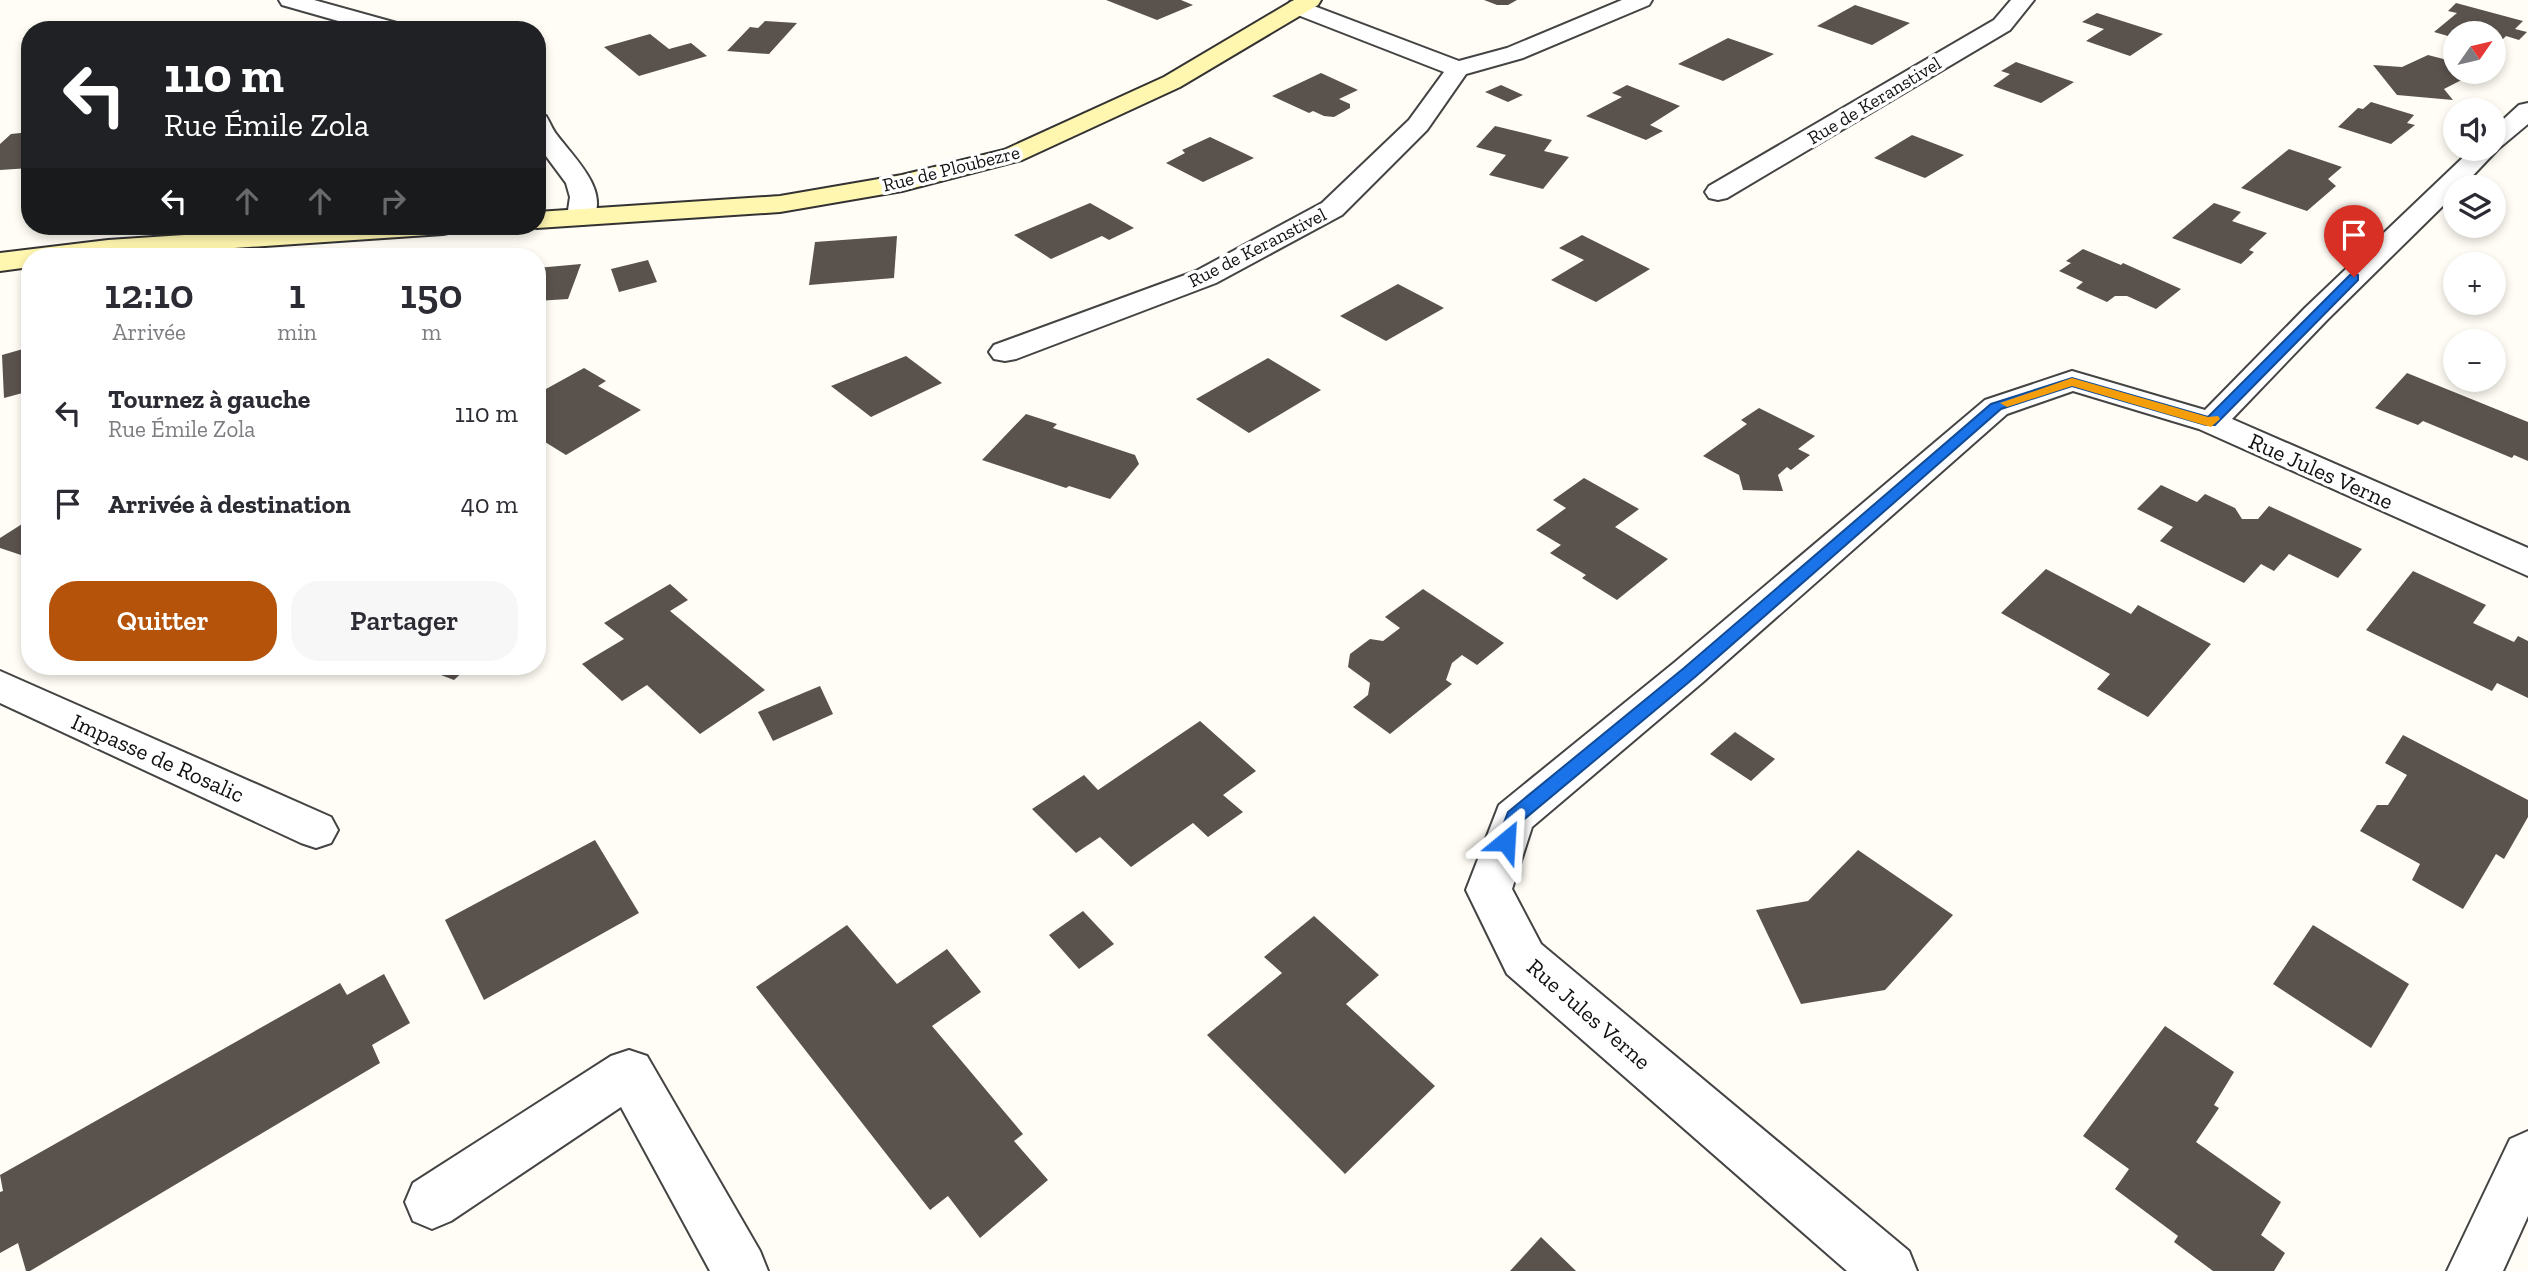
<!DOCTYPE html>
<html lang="fr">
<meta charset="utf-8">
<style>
:root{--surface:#fff;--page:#f7f7f7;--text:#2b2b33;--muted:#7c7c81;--accent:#b45309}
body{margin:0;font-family:"Zilla Slab",serif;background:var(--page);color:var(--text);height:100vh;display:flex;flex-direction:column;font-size:26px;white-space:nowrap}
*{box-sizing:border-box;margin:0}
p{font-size:23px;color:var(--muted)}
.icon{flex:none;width:38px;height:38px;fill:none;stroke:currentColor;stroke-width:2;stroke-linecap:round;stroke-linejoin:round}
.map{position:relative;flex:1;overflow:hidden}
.drawer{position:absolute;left:21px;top:248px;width:525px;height:427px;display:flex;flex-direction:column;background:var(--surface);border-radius:28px;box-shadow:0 4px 10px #0003}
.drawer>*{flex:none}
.top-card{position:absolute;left:21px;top:21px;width:525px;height:214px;border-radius:28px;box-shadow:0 4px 10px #0003;background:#202124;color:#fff;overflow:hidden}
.needle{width:46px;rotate:56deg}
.tools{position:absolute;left:2443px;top:21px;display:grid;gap:14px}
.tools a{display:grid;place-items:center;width:63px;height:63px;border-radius:50%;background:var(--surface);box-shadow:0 4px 10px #0003;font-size:35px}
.pin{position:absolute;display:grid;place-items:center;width:60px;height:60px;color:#fff;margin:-72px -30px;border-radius:50% 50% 50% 0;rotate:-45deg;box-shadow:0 0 7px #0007}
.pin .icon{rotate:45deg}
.me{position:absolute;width:77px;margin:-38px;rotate:27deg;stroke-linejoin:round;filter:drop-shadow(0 0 5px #0008)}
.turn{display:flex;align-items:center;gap:24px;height:147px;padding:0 28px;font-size:32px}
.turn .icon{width:91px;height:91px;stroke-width:2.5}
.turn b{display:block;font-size:49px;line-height:60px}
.lanes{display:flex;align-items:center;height:66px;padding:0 28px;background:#0003;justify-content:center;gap:35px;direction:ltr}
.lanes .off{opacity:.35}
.eta{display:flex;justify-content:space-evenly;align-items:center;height:119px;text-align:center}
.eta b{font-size:42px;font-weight:600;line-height:49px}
.primary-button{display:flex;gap:14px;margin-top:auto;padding:14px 28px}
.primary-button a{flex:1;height:80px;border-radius:28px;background:var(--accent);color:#fff;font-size:28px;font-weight:600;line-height:80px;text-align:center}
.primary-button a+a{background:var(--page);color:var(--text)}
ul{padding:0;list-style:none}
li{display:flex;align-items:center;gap:21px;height:91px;padding:0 28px}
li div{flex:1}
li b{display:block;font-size:26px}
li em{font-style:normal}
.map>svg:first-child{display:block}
.building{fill:#5a524d}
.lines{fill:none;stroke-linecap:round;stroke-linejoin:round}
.street-casing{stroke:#444;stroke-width:4}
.secondary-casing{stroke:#333;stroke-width:4}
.street{fill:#fff;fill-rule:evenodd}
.secondary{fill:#fff6b0;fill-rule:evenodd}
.route{fill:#1a73e8;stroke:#114b97;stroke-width:2}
.slow{fill:#f59e0b}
.labels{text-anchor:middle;stroke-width:7;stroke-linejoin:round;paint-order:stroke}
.far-street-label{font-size:19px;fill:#111;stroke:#fff}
.street-label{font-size:23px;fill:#111;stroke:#fff}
</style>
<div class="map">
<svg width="2528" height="1271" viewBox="0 0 2528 1271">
<rect width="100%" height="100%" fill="#fffdf5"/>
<!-- building -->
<g class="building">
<path d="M1106 0H1181L1193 5 1157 20Z"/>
<path d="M1484 0H1517L1508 5H1497Z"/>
<path d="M2456 3 2523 21 2515 29 2527 32 2519 40 2506 36 2494 48V33H2455V38L2434 32 2457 13 2448 11Z"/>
<path d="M1855 5 1910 23 1872 45 1817 26Z"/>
<path d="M2097 13 2163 34 2130 56 2086 41 2104 29 2082 22Z"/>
<path d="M765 21 797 23 769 54 727 51 750 27 758 28Z"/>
<path d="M650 34 669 49 691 43 707 56 639 76 604 47Z"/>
<path d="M1728 38 1774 54 1723 81 1678 64Z"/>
<path d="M2428 55 2455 62V72H2477L2444 89 2453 100 2397 95 2373 65 2402 67Z"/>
<path d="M2016 62 2074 82 2041 103 1993 86 2010 74 2001 71Z"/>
<path d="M1321 73 1358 90 1339 99 1350 104V108L1334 117 1324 116 1313 111 1309 113 1272 96Z"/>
<path d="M1501 85 1523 95 1508 102 1485 92Z"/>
<path d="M1627 85 1680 106 1650 125 1663 131 1646 140 1586 116 1622 97 1612 93Z"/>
<path d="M2371 102 2414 115 2407 123 2415 125 2391 144 2338 127 2358 108 2363 109Z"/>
<path d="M1495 126 1552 140 1544 151 1569 157 1543 189 1489 175 1506 155 1476 147Z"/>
<path d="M30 132V168L0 170V144L11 134Z"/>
<path d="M1912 135 1964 155 1925 178 1874 158Z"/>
<path d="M1210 137 1254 158 1203 182 1166 163 1185 153 1182 150Z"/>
<path d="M2289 149 2342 167 2328 179 2336 186 2307 211 2241 188Z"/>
<path d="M1090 203 1134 228 1109 240 1102 236 1051 259 1014 235Z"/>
<path d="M2214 203 2241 212 2232 221 2267 233 2249 250 2254 252 2241 264 2172 238Z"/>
<path d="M1582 235 1650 269 1596 302 1551 280 1584 260 1559 248Z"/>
<path d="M897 236 894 278 809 285 815 242Z"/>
<path d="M2083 249 2121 265 2123 263 2181 289 2156 309 2127 296H2115L2107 302 2076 288 2083 282 2059 271 2071 263 2066 261Z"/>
<path d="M648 260 657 282 619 292 611 269Z"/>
<path d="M581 264 568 299 537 301V268Z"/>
<path d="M1398 284 1444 308 1386 341 1340 316Z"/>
<path d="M30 347V391L4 398 2 355Z"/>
<path d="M906 356 942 383 871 417 831 386Z"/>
<path d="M1268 358 1321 390 1249 433 1196 399Z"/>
<path d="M584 368 606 381 598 386 641 410 566 455 537 437V394Z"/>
<path d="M2407 373 2528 422V461L2514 455 2512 458 2423 421 2418 425 2375 408Z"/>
<path d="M1759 408 1815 436 1798 449 1810 455 1791 470 1787 467 1778 475 1783 491 1743 490 1739 475 1703 456 1747 424 1741 420Z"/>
<path d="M1026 414 1057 424 1053 428 1135 455 1139 464 1110 499 1069 486 1066 488 982 460Z"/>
<path d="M1584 478 1639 509 1615 527 1668 559 1617 600 1582 578 1586 575 1550 553 1561 545 1536 530 1566 508 1553 500Z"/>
<path d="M2161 485 2197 502 2205 494 2235 508 2242 519H2258L2269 506 2362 549 2338 578 2289 554 2274 571 2261 564 2244 583 2160 541 2173 527 2137 509Z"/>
<path d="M30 519V558L0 548V538Z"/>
<path d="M2046 569 2131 614 2138 605 2211 644 2148 717 2097 689 2110 674 2001 613Z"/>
<path d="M2413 571 2486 605 2473 623 2514 642 2518 636 2528 641V698L2497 683 2492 691 2366 630Z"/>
<path d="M670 584 688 600 670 611 765 690 700 734 647 685 622 701 582 664 624 639 604 623Z"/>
<path d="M1423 589 1504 643 1477 665 1462 655 1452 663 1446 680 1452 684 1390 734 1353 707 1368 695 1370 683 1348 667 1350 654 1370 639 1383 641 1400 628 1385 617Z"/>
<path d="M420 667H468L454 680Z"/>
<path d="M820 686 833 714 773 741 758 712Z"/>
<path d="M1200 721 1256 771 1223 795 1243 812 1208 837 1193 823 1131 867 1100 837 1076 853 1032 809 1084 775 1098 790Z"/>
<path d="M1735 732 1775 759 1751 781 1710 754Z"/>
<path d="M2403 735 2528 800V817L2504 859 2496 854 2463 909 2412 880 2420 864 2360 831 2377 805H2388L2407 775 2385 763Z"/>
<path d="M595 840 639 913 484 1000 445 920Z"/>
<path d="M1858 850 1953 915 1885 990 1801 1004 1756 910 1808 901Z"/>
<path d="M1083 911 1114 944 1079 969 1049 935Z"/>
<path d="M1314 916 1379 975 1346 1004 1435 1086 1345 1174 1207 1035 1282 973 1264 957Z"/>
<path d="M847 925 897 984 947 949 981 992 932 1026 1023 1134 1014 1141 1048 1180 980 1238 948 1196 930 1210 756 987Z"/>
<path d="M2313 925 2409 984 2371 1048 2273 984Z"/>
<path d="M384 974 410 1023 372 1045 380 1063 30 1271H26L18 1243 0 1253V1192L3 1191 0 1175 340 983 347 995Z"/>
<path d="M2165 1026 2234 1072 2214 1105 2219 1108 2196 1142 2281 1202 2261 1235 2285 1253 2274 1271H2213L2174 1242 2178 1236 2115 1189 2129 1169 2083 1136Z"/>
<path d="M1541 1237 1576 1271H1510Z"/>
</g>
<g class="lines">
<!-- street casing -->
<g class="street-casing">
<g id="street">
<path d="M279 0H314L404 25 407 30H370L282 5Z"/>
<path d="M1298 0 1459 61 1507 48 1622 0H1652L1649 5 1523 58 1466 74 1427 130 1342 215 1216 283 1016 359 1005 361 994 359 989 352 994 345 1196 271 1322 203 1409 120 1444 72 1290 12 1287 7 1290 2Z"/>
<path d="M2011 0H2034L2010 30 1727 198 1718 200 1709 198 1705 192 1709 186 1994 20Z"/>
<path d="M2528 103V124L2498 149 2462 187H2455V194L2327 320 2232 419 2528 548V576L2199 429 2073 391 2007 414 1703 682 1532 827 1512 889 1541 944 1909 1251 1917 1271H1847L1507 974 1466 890 1499 805 1675 662 1985 400 2072 371 2205 410 2305 308 2472 149H2494V128L2519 105Z"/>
<path d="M537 114 546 116C550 122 552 129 557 135 574 158 612 192 591 223L581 225 571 223 567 217 570 197 566 183 537 144Z"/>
<path d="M0 671 331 817 338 830 331 843 316 848 301 843 0 703Z"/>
<path d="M629 1050 647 1056 760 1251 768 1271H710L621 1107 451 1221 432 1229 413 1221 405 1202 413 1183 611 1056Z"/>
<path d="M2528 1131V1216L2503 1271H2447L2510 1139Z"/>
</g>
</g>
<!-- secondary casing -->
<g class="secondary-casing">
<g id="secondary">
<path d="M1294 0H1321L1318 5 1180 87 1022 160 902 191 780 212 537 228 527 226H537V212L780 196 902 175 1004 150 1164 77Z"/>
<path d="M319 226H457L453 232 443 234 102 257H30V267L0 271V253L108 240Z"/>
</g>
</g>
<!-- street -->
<use href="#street" class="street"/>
<!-- secondary -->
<use href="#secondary" class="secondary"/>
</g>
<!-- route -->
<path class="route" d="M2354 274 2358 275V280L2215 425H2206L2072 386 2001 409 1695 677 1522 821 1512 846 1506 849 1500 846 1497 841 1508 812 1684 668 1991 404 2072 378 2208 417 2350 275Z"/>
<!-- slow -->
<path class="slow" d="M2072 378 2208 417 2218 416 2220 419 2211 427 2072 386 2007 407 2000 403Z"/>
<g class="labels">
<!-- far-street labels -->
<g class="far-street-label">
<text transform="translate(1874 100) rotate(-31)" y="7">Rue de Keranstivel</text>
<text transform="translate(951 168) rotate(-14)" y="7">Rue de Ploubezre</text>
<text transform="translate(1257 247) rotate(-27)" y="7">Rue de Keranstivel</text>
</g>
<!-- street labels -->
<g class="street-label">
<text transform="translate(2321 471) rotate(24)" y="8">Rue Jules Verne</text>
<text transform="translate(158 758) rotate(24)" y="8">Impasse de Rosalic</text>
<text transform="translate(1589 1014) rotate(41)" y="8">Rue Jules Verne</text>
</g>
</g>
</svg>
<div class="tools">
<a><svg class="needle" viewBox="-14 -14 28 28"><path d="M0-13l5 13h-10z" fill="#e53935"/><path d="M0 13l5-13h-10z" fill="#7c7c81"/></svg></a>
<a><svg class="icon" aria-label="sound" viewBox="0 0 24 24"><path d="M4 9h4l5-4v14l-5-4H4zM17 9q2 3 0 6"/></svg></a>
<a><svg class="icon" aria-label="layers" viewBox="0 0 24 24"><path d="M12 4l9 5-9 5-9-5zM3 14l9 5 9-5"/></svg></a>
<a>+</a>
<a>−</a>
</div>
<div class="pin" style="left:2354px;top:277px;background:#d93025"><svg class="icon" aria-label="arrive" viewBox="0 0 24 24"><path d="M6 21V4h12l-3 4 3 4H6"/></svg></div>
<svg class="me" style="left:1506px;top:841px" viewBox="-20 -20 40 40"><path d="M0-17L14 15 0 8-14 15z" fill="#1a73e8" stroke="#fff" stroke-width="4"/></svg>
<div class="top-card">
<div class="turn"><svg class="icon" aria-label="left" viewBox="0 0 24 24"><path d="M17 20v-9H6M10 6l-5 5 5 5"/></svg><div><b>110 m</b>Rue Émile Zola</div></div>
<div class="lanes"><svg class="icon" aria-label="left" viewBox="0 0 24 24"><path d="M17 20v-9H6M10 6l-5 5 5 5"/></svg><svg class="icon off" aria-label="ahead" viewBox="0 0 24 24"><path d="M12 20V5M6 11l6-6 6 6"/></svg><svg class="icon off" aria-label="ahead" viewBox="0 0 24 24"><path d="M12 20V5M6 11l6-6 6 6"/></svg><svg class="icon off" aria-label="right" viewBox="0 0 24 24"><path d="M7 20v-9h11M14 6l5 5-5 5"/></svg></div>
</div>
<section class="drawer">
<div class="eta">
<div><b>12:10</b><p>Arrivée</p></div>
<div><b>1</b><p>min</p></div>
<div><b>150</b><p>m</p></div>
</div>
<ul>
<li><svg class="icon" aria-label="left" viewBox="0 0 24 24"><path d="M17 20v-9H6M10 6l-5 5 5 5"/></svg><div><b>Tournez à gauche</b><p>Rue Émile Zola</p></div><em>110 m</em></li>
<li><svg class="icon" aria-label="arrive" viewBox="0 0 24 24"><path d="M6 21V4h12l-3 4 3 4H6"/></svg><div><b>Arrivée à destination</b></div><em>40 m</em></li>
</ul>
<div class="primary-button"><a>Quitter</a><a>Partager</a></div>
</section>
</div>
